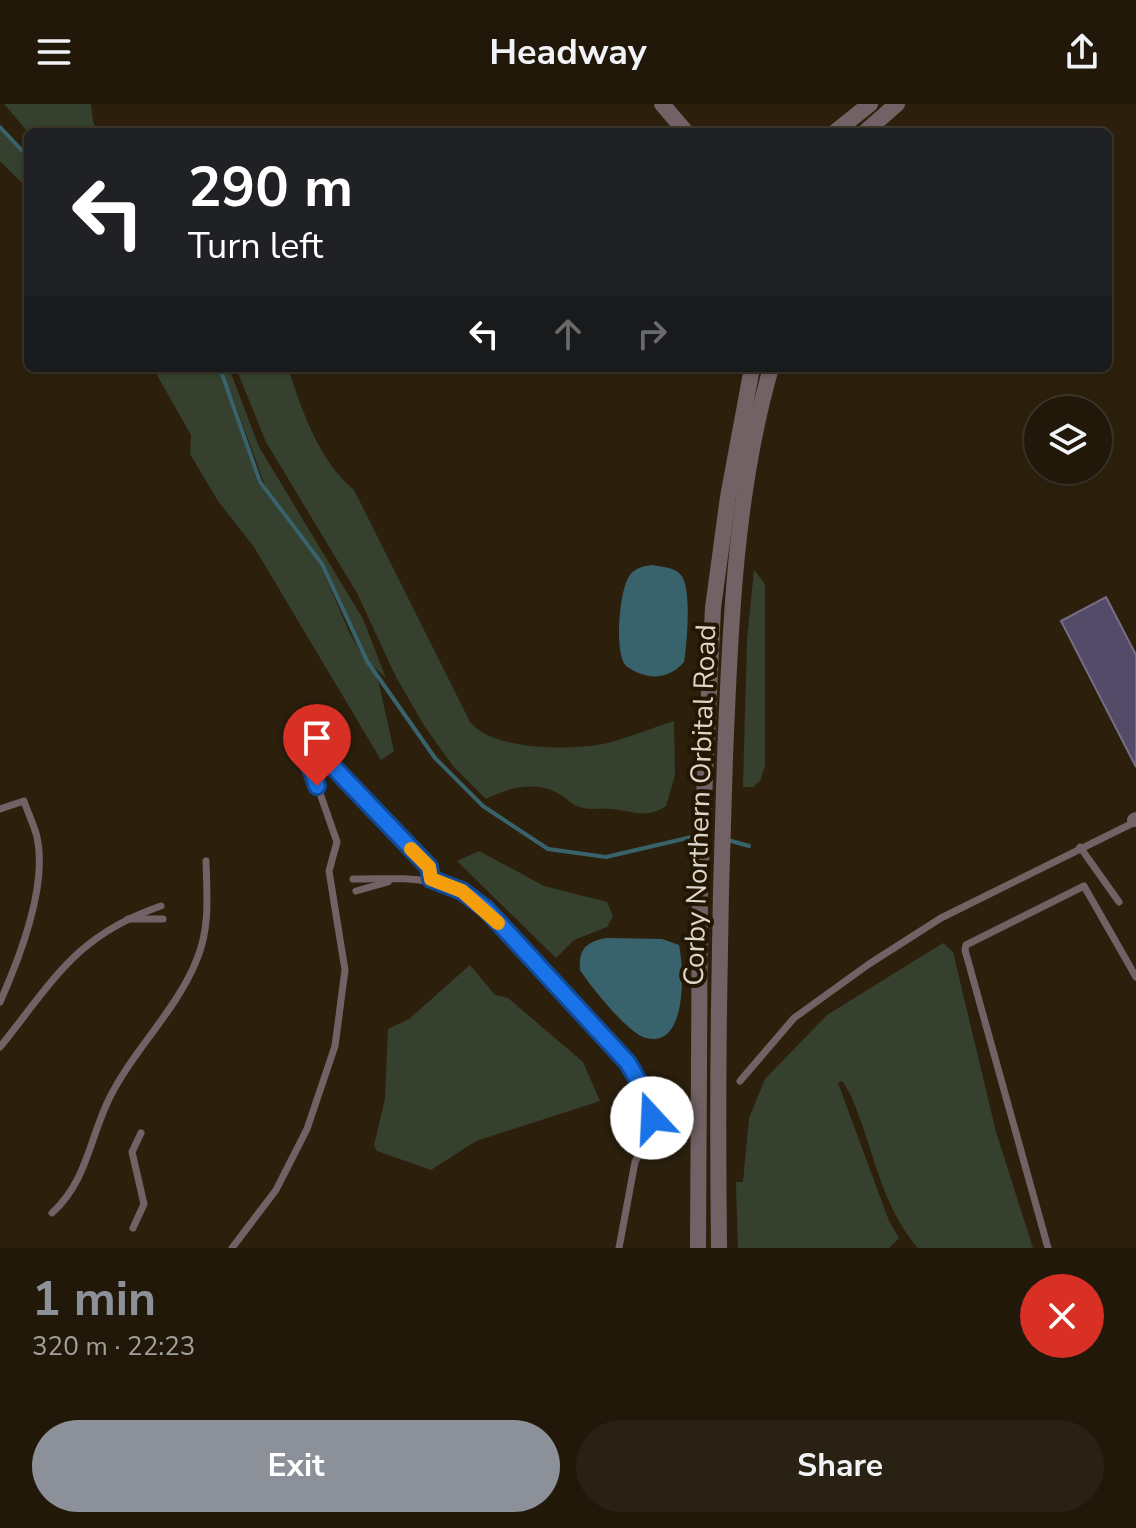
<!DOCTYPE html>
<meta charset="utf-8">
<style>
:root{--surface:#21180a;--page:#292113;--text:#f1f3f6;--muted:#a2a09c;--line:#3e372b;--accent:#8c9099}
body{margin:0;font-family:"Nunito Sans",sans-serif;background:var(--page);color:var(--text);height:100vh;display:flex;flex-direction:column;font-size:30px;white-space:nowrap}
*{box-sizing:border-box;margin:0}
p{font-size:26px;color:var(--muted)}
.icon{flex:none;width:44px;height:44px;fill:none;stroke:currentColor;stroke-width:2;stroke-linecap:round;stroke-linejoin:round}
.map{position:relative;height:1144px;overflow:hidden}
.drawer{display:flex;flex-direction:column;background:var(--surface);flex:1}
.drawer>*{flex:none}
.hud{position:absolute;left:24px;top:24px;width:1088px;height:244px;border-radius:12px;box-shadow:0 2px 6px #0004,0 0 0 2px var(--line);background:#202124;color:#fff;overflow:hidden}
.controls{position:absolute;left:1024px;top:292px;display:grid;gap:16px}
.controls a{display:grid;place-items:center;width:88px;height:88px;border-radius:50%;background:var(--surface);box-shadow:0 2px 6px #0004,0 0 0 2px var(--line);font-size:40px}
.pin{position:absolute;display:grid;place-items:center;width:68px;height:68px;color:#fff;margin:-82px -34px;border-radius:50% 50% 50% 0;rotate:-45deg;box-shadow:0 0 8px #0007}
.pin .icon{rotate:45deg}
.me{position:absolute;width:88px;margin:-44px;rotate:340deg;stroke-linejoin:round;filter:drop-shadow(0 0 6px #0008)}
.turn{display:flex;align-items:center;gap:28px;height:168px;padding:0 32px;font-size:36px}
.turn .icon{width:104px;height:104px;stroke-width:2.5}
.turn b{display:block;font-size:56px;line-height:68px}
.lanes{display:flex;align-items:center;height:76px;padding:0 32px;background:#0003;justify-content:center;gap:40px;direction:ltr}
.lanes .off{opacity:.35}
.round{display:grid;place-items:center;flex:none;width:84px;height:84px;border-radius:42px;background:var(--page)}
.summary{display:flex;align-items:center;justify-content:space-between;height:136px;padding:0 32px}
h1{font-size:48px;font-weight:700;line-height:60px;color:var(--accent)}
.primary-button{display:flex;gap:16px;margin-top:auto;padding:16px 32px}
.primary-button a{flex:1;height:92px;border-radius:48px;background:var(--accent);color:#fff;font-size:32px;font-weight:700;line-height:92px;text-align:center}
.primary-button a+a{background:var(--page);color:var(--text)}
header{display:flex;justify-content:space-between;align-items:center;height:104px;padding:0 32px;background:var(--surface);font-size:36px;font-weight:700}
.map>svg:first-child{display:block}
.green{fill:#35412e}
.water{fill:#39636c}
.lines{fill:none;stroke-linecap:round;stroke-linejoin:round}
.stream{stroke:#39636c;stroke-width:4}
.building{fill:#544b68;stroke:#756e86;stroke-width:2}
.service{stroke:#736265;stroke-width:7}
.minor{stroke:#736265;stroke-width:14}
.tertiary{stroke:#736265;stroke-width:16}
.route-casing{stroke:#114b97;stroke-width:20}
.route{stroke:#1a73e8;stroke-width:14}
.slow{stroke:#f59e0b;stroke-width:14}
.labels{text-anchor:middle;stroke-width:8;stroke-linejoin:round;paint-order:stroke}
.street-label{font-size:28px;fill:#ded6ca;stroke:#231704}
</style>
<header><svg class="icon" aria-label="menu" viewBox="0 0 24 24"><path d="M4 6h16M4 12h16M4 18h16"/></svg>Headway<svg class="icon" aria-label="share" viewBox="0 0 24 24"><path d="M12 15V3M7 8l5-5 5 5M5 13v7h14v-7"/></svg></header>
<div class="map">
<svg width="1136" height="1144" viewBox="0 0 1136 1144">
<rect width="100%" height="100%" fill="#2c200d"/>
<!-- green -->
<g class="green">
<path d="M4 0H91L93 18 98 28H28Z"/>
<path d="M0 25 28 56V85L0 57Z"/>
<path d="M153 264H219L258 379 321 462 350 530 378 576 394 647 381 656 254 443 218 397 190 350 191 331Z"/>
<path d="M222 264H229L259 343 363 515 386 574 366 555 321 457 267 387Z"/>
<path d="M236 264H288C302 307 319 357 354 386L470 618C493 647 573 647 608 639 630 633 652 624 674 617L675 671 666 702C646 715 633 707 612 705 601 703 591 707 580 703 571 701 567 694 559 690 536 676 508 684 486 695L453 662 425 623 396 573 357 489 266 338Z"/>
<path d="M754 466 765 480V662L760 677 753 683H743L747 536Z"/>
<path d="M479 747 544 782 607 798 613 812 607 823 574 836 556 854 457 757Z"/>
<path d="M943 839 953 848 996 1028 1033 1144H918C888 1110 877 1065 863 1023 857 1007 852 990 842 977L838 979 889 1117 899 1134 889 1144H738L736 1078H743L749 1014 765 975 827 911Z"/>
<path d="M470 861 495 891 508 894 583 958 600 997 476 1037 431 1066 377 1047 374 1041 385 995 388 925 409 915Z"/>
</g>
<!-- water -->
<g class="water">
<path d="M652 461C662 463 674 463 681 471 692 484 687 541 684 558 667 577 646 576 626 562 614 549 619 485 630 471 635 464 644 462 652 461Z"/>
<path d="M607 834 662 835 679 841C684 864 688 949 643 933 626 926 590 882 580 866 578 845 587 837 607 834Z"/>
</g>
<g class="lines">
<!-- stream -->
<g class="stream">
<path d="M0 23 28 53"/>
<path d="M220 264 260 378 322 460 367 557 435 654 483 702 548 745 606 753 696 732"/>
<path d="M728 736 749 742"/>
</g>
</g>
<!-- building -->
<path class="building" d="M1106 493 1136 551V663L1061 517Z"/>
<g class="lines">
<!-- service -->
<g class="service">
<path d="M0 705 24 697C28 709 34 721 37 733 48 782 20 853 0 898"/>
<path d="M1080 743 1119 798"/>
<path d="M353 775C410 775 437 769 486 805L628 959 644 987 652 1014 648 1034 635 1058 619 1144"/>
<path d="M356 787 388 778"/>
<path d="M128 815H163"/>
<path d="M0 943C54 876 76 831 161 802"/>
<path d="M740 977 794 914 869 860 941 814 1135 718"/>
<path d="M652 1014 698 1013"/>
<path d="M52 1109C87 1077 89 1036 109 995 133 946 177 906 197 855 210 824 207 790 206 757"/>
<path d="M133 1124 144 1100 132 1048 141 1029"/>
<path d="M232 1144 276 1086 307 1025 335 942 345 866 329 767 337 738 298 626 429 763 431 775"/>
<path d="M1048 1144 965 846 966 841 1084 782 1136 873"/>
</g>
<!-- minor -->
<path class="minor" d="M1134 716 1136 715"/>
<!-- tertiary -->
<g class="tertiary">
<path d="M662 0 686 28"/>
<path d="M835 28 870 0"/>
<path d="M865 28 897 0"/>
<path d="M698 1144 700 779 713 504 728 393 752 264"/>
<path d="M719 1144C717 980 719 817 725 654 730 525 735 388 771 264"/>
</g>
</g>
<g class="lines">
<!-- route casing -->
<g class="route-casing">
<path id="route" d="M317 682 298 626 429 763 431 775 462 787 486 805 628 959 644 987 652 1014"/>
</g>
<!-- route -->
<use href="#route" class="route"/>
<!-- slow -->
<path class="slow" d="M411 745 429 763 431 775 462 787 498 819"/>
</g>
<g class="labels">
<!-- street labels -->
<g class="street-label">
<text transform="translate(699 701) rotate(-88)" y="10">Corby Northern Orbital Road</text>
</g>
</g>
</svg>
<div class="controls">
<a><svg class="icon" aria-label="layers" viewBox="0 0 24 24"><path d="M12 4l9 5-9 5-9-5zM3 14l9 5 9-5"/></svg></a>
</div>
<div class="pin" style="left:317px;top:682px;background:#d93025"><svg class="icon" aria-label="arrive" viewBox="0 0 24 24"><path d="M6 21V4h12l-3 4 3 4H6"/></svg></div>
<svg class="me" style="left:652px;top:1014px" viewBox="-20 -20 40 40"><circle r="19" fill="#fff"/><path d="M0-13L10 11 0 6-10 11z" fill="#1a73e8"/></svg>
<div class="hud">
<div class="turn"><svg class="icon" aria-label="left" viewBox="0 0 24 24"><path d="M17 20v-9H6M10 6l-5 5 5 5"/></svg><div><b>290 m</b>Turn left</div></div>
<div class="lanes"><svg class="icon" aria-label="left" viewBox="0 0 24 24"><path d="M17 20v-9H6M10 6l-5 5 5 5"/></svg><svg class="icon off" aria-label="ahead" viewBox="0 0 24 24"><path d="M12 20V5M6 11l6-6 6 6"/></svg><svg class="icon off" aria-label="right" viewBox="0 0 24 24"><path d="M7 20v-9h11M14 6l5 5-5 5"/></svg></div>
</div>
</div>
<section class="drawer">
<div class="summary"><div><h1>1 min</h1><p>320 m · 22:23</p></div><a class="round" style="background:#d93025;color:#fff"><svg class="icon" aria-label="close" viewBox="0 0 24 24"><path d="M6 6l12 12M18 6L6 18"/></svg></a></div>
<div class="primary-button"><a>Exit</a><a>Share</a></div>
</section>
